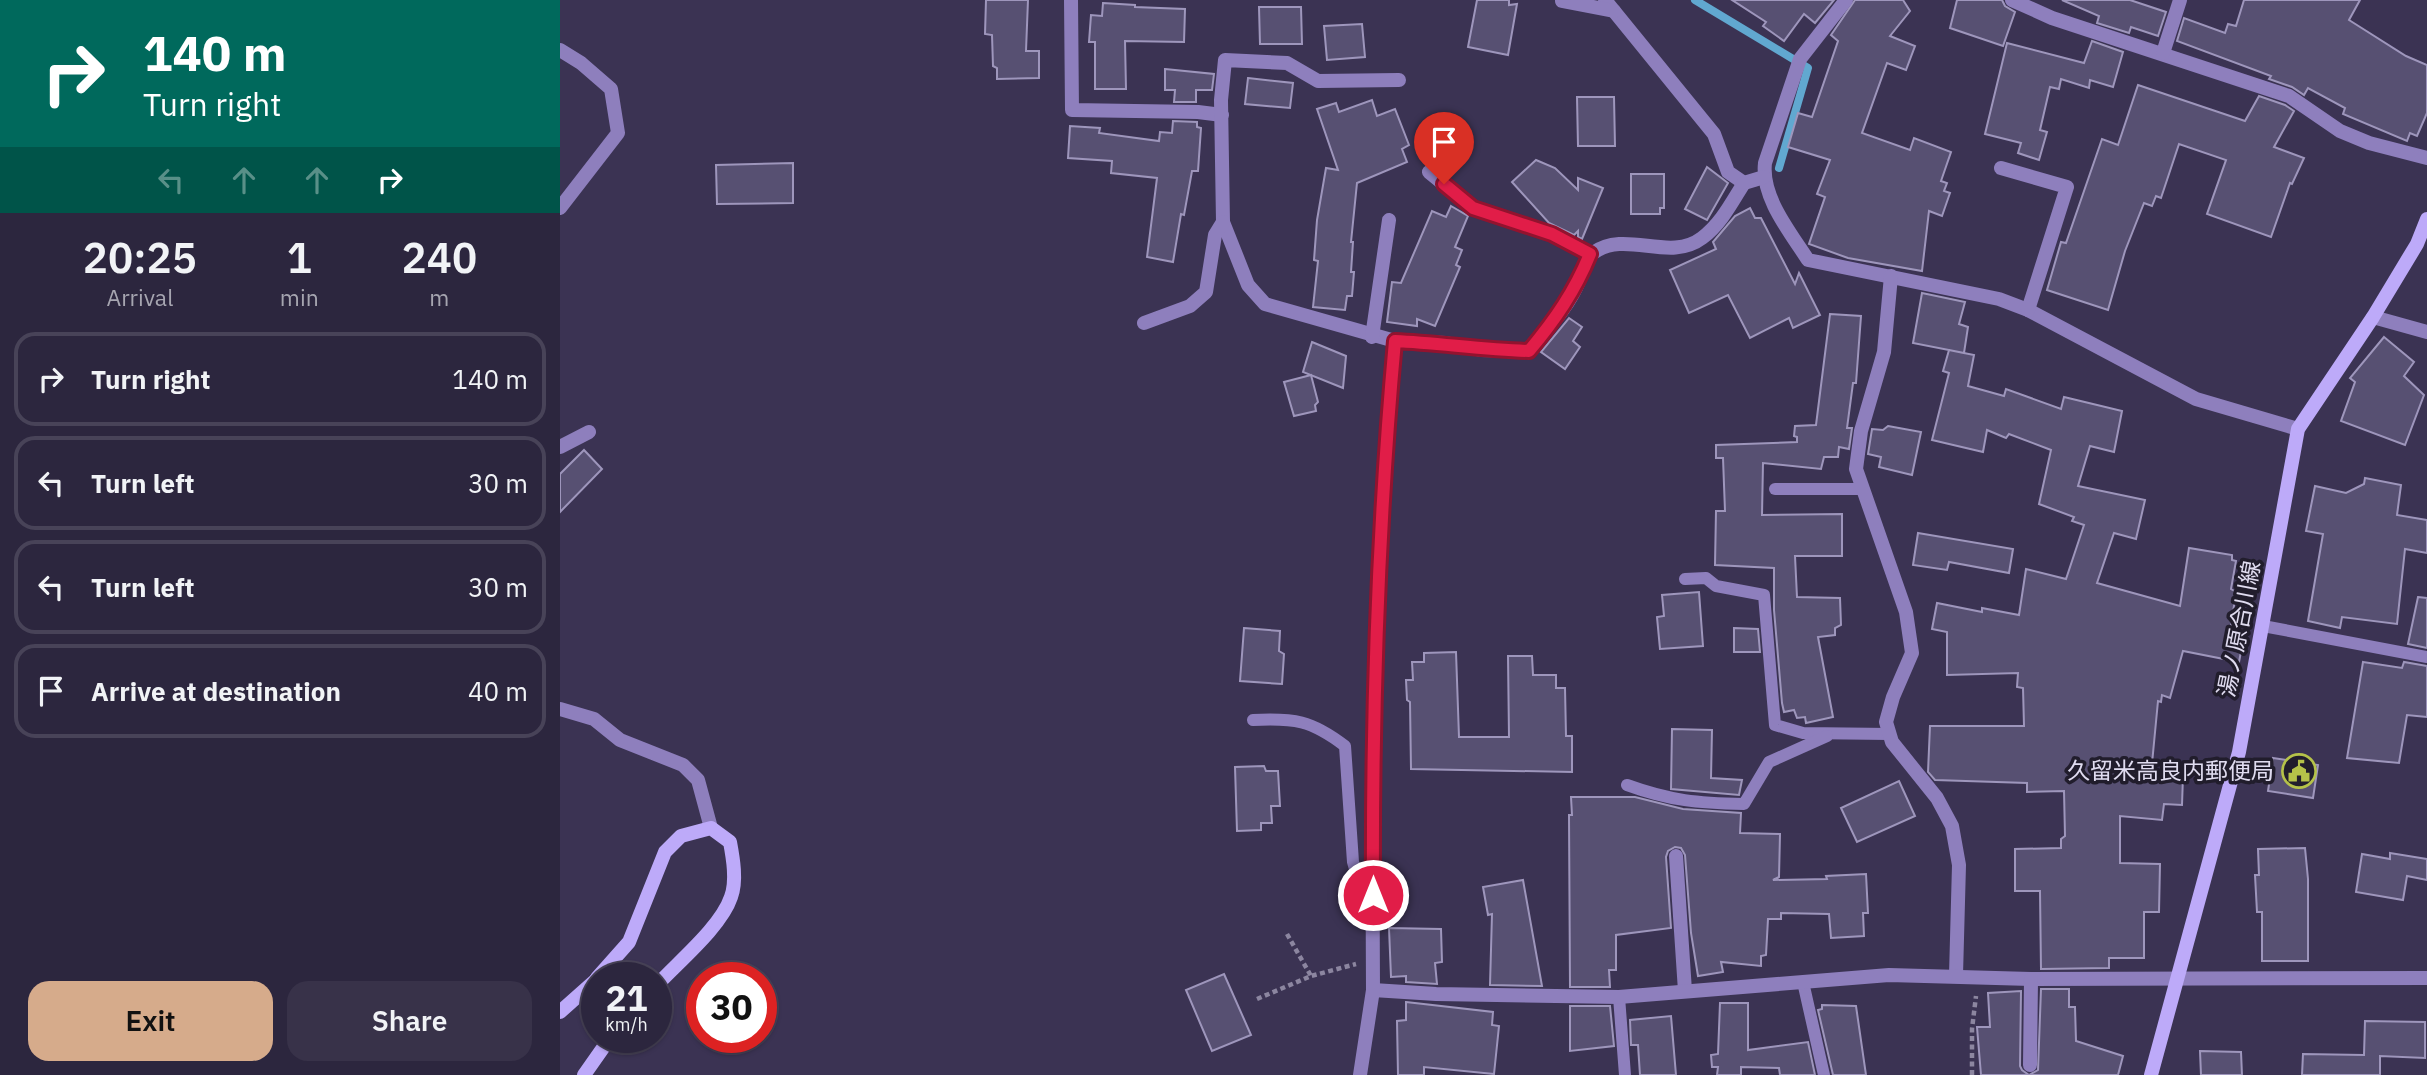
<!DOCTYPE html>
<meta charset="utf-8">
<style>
:root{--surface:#2c263e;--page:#383249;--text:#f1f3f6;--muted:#a6a5b0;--line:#484358;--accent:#d6ab8b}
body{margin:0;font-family:"IBM Plex Sans","Noto Sans JP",sans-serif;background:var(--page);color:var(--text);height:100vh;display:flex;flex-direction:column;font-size:26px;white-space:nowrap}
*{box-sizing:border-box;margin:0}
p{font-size:23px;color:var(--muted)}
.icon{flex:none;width:38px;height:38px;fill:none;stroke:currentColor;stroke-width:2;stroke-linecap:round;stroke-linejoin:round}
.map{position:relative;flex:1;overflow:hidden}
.panel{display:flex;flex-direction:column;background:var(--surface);width:560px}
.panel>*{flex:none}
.guide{background:#00695c;color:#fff;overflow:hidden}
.speed{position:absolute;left:21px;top:962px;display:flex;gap:14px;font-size:35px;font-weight:700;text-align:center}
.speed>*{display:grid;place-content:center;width:91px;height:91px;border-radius:50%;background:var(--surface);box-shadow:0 2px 5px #0004,0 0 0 2px var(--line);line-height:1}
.speed small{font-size:18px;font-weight:400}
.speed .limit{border:10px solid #d22;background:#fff;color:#111}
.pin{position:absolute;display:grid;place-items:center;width:60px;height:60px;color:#fff;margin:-72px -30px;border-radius:50% 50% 50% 0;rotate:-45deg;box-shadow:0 0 7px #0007}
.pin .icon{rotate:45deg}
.me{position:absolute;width:77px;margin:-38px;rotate:0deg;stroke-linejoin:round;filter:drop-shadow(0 0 5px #0008)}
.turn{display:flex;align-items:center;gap:24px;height:147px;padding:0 28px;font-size:32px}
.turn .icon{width:91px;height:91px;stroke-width:2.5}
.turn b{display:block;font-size:49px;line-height:60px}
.lanes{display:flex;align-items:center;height:66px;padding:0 28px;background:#0003;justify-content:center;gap:35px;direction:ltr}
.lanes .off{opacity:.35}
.eta{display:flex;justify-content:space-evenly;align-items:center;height:119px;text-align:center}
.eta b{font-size:42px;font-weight:600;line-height:49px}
.primary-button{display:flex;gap:14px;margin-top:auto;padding:14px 28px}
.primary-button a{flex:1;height:80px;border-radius:21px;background:var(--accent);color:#111;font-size:28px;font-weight:600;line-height:80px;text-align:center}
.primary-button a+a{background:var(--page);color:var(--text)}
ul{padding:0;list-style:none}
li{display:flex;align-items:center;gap:21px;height:94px;margin:0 14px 10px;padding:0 14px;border:4px solid var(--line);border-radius:21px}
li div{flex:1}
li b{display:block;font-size:26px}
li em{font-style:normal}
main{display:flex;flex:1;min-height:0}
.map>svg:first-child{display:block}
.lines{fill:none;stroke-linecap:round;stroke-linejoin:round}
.stream{stroke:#61a8d0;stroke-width:8}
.building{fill:#575072;stroke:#9e96bc;stroke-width:2}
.path{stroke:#8c86a0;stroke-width:4.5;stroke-dasharray:5 3.5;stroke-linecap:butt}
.service{stroke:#8e7fbd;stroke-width:12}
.minor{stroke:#8e7fbd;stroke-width:14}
.secondary{stroke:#bdaaf9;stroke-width:14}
.route-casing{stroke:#92132f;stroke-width:18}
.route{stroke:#e11d48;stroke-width:12}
.labels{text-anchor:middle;stroke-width:7;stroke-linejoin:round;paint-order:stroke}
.street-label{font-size:23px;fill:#e0dcf0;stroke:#211d2c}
.poi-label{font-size:23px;fill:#e0dcf0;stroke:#211d2c;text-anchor:end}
</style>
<main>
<section class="panel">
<div class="guide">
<div class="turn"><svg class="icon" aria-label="right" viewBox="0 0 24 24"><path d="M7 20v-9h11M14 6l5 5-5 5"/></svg><div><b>140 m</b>Turn right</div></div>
<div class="lanes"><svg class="icon off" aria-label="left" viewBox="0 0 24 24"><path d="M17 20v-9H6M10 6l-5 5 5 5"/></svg><svg class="icon off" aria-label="ahead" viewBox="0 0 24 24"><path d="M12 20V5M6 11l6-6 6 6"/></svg><svg class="icon off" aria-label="ahead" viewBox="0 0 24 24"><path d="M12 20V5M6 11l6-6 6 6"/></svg><svg class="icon" aria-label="right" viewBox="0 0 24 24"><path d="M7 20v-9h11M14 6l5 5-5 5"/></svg></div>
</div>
<div class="eta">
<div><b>20:25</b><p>Arrival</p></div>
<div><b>1</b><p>min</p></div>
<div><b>240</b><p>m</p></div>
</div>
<ul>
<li><svg class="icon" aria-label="right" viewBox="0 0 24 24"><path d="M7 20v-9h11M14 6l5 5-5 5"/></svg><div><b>Turn right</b></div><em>140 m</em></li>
<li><svg class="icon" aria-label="left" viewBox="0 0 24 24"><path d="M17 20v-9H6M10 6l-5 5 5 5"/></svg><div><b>Turn left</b></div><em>30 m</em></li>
<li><svg class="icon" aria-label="left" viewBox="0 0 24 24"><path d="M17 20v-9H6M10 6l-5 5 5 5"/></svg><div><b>Turn left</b></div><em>30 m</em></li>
<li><svg class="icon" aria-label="arrive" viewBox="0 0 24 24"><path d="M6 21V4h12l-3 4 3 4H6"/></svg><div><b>Arrive at destination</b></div><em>40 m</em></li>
</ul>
<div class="primary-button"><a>Exit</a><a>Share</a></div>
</section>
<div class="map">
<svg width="1867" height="1075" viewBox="0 0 1867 1075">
<rect width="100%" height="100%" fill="#3b3353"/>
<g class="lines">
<!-- stream -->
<path class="stream" d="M1135 0 1248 68 1219 168"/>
</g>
<!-- building -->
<g class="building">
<path d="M426 0H468L466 51H479V78L437 79V68L433 66 432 35 425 34Z"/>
<path d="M917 0H949V5L957 4 948 55 908 47Z"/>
<path d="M1172 0H1274L1255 23 1244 14 1224 41 1203 26 1206 22Z"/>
<path d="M1295 0H1343L1350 11 1330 36 1355 46 1346 70 1327 63 1302 133 1350 150 1354 138 1391 152 1381 181 1387 183 1384 191 1390 193 1382 216 1369 211 1362 271 1288 258 1249 244 1265 197 1257 194 1270 160 1228 147 1238 113 1252 117 1278 41 1271 35Z"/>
<path d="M1397 0H1442L1445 6 1455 12 1443 46 1390 28Z"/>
<path d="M1502 0H1570L1606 12 1598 36 1571 27 1569 33 1537 23 1539 16Z"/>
<path d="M1684 0H1800L1789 20 1846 56 1867 65V113L1857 136 1850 133 1847 141 1783 114 1785 108 1748 88 1744 95 1732 87 1709 79 1711 76 1617 41 1624 18 1665 33 1668 24 1676 26Z"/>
<path d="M543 3 575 5V7L625 9 624 42 565 41 566 89H535V42H529L531 15 542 16Z"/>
<path d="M699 7H741L742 44H700Z"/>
<path d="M802 24 805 57 767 60 764 26Z"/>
<path d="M1532 41 1563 52 1553 87 1530 80 1529 88 1501 79 1499 89 1490 87 1480 130 1487 132 1479 160 1458 153 1461 143 1425 134 1447 43 1524 63Z"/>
<path d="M605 69 654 74 652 90H636V102H614L615 90H605Z"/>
<path d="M688 78 733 83 730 108 685 104Z"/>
<path d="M1578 85 1685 121 1699 96 1725 105 1734 111 1714 147 1744 158 1732 184 1730 183 1711 237 1647 214 1666 160 1619 144 1601 198 1596 196 1592 206 1584 203 1565 251 1548 310 1487 290 1501 242 1506 243 1542 139 1558 145Z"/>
<path d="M1017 97H1054L1055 146H1018Z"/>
<path d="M812 100 817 116 835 109 849 145 842 149 847 162 797 183 791 242H793L791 272H794L792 296H787L785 310 753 307 758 261 754 260 757 220 766 168 778 170 757 109 776 103 779 112Z"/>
<path d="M613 121 637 122V127L641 128 638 171H632L624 215 621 214 613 262 587 257 597 178 551 173 552 161 508 158 510 126 540 128 539 133 599 141 600 132 612 133Z"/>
<path d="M976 160 995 168 1018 190V178L1043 188 1022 239 1018 237V231L1014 235 989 223 952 182Z"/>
<path d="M233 163V203L157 204 156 165Z"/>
<path d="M1147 167 1168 183 1147 220 1125 209Z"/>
<path d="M1071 174H1104V208H1100V214H1071Z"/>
<path d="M891 206 908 216 895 247 902 250 896 265 900 267 875 326 857 319V326L827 322 832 282 841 283 872 211 886 217Z"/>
<path d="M1190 208 1195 218H1201L1235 284 1239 273 1260 315 1233 328 1229 318 1190 338 1168 295 1129 313 1110 270 1156 249 1153 242 1175 216Z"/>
<path d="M1362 293 1405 302 1399 324 1408 327 1404 353 1389 350 1414 355 1408 386 1444 396 1446 389 1501 409 1504 397 1562 411 1554 452 1530 446 1518 486 1585 500 1576 539 1554 533 1537 583 1620 606 1629 548 1672 555V560L1676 561 1671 589 1676 592 1670 633 1684 636 1679 662 1623 651 1610 698 1602 695 1601 702 1598 701 1591 774 1623 776 1622 805 1604 804 1602 820 1560 816V863L1600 864 1599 912H1584V958H1549V968L1481 969 1480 891H1455V849L1501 848V839L1505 836 1504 791 1467 792V783L1375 780 1368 772 1370 726H1464L1463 688 1457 687 1458 673 1387 675V632L1372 629 1377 603 1422 612V608L1459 615 1466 569 1506 579 1524 525 1512 521 1514 517 1479 504 1491 450 1449 434 1446 438 1427 430 1423 452 1372 440 1389 373 1383 371 1389 350 1353 343Z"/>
<path d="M1270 314 1301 316 1296 383H1293L1287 428H1292L1289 449 1279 447 1278 457H1264L1261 469 1203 463 1202 515 1282 514V556H1235L1237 597 1280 598 1281 625 1275 628V635L1258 637 1273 717 1246 723 1245 717 1237 718 1234 710 1224 712 1222 703 1214 610V568L1155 565 1156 511H1165L1163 458H1156V445L1237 442V437L1234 436 1235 426 1256 425Z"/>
<path d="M1009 318 1022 327 1013 341 1020 347 1005 369 981 352Z"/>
<path d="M1824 337 1854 362 1844 376 1864 395 1845 445 1781 421 1795 382 1790 378Z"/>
<path d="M752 342 786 356 783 388 743 372Z"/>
<path d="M751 375 758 402 755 405 756 411 734 416 724 382Z"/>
<path d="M1328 426 1361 432 1352 475 1319 467 1321 457 1308 454 1312 429 1323 430Z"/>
<path d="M24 450 42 469 0 512V474Z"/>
<path d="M1805 478 1841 485 1837 515 1867 520V553L1845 549 1837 624 1782 617 1780 628 1748 621 1763 534 1746 531 1755 486 1786 493 1804 484Z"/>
<path d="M1358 533 1453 549 1449 573 1389 562 1387 570 1353 565Z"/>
<path d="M1139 592 1143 646 1100 649 1097 617 1104 616 1102 595Z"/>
<path d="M1858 597 1867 598V648L1848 644Z"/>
<path d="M684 628 720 631 719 651 724 654 722 684 680 681Z"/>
<path d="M1174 628 1198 629 1200 652H1174Z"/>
<path d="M896 652 899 737H949L948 656H972L973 675H996V688H1005L1006 736H1012V772L851 769 850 702 847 700 846 680H853L852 662H864V653Z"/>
<path d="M1803 662 1842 668 1844 662 1867 666V717L1847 715 1839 763 1787 758Z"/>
<path d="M1112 729 1152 730 1151 778 1182 780 1179 795 1111 789Z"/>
<path d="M1713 758 1758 765 1753 798 1708 791Z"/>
<path d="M704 766 706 771H718L720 806H711L712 823H701V830L677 831 675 767Z"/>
<path d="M1339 781 1355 816 1297 842 1281 808Z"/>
<path d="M1011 797H1075L1123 809 1181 813 1180 833 1220 834 1219 877 1213 880 1267 879 1266 876 1306 874 1308 913H1303L1304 936 1271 938 1269 914 1221 913V919H1208L1206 955 1201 956V966L1161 962 1163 972 1138 976 1131 933 1125 855 1121 848 1115 847 1108 851 1106 857 1111 928 1056 935V970H1049L1050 987H1010L1009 815H1012Z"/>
<path d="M1745 848 1748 879V961H1702V912H1697L1695 875H1699L1698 849Z"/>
<path d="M1830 853 1867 859V880L1847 876 1843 900 1796 892 1802 854 1830 859Z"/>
<path d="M963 880 982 986 930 985 932 914 928 915 923 887Z"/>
<path d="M829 928 881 929 882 962 875 963 877 984 846 982V976L831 977Z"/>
<path d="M664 974 691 1035 652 1051 626 990Z"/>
<path d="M1481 989H1509V1007H1515L1516 1041 1563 1056 1558 1075H1421L1417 1027H1430L1428 993 1461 991 1460 1066 1462 1070 1469 1075 1478 1070Z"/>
<path d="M846 1002 933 1012 932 1025 939 1026 934 1074 864 1067V1075H838L837 1021 846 1020Z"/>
<path d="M1160 1003H1188V1050L1248 1042 1255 1075H1220L1219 1068 1181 1067V1075H1157L1158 1067H1152L1151 1055 1158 1054Z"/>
<path d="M1262 1005 1296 1006 1306 1075H1273L1258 1010 1262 1009Z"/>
<path d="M1010 1006H1050L1054 1046 1010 1051Z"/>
<path d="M1111 1016 1116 1075H1080L1078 1045H1071L1070 1020Z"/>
<path d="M1805 1021 1865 1022V1058L1820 1056V1075H1742L1743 1054 1804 1055Z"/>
<path d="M1640 1051 1681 1052 1682 1075H1641Z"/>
</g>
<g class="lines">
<!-- path -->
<g class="path">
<path d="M727 934 751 976"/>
<path d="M697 999 751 976 796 964"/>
<path d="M1412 1075V1029L1416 996"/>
</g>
<!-- service -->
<g class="service">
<path d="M1215 489H1302"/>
<path d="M1125 579 1146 578 1156 586 1204 595 1215 725 1243 733 1330 734"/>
<path d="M1703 626 1867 657"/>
<path d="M693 720C734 718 751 720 785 746L793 862 800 887 813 895"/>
<path d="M1067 785C1111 801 1138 803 1184 804L1209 762 1267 736"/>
<path d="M1243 982 1264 1075"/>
<path d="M1059 997 1065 1075"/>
</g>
<!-- minor -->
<g class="minor">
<path d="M511 0 512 110 638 112 662 115"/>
<path d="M1045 0 1154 134 1168 172 1184 183"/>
<path d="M1286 0 1240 59 1205 163C1201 197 1230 232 1248 260L1439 299 1468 310 1636 399 1738 429"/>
<path d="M1452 0 1492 18 1729 96 1780 131 1809 143 1867 158"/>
<path d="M1002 1 1054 11"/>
<path d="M0 50 21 63 51 89 58 133 0 208"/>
<path d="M1603 53 1620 0"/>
<path d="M839 80 758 81 727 63 665 60 661 100 663 222 688 285 705 304 835 341 886 343 921 350 969 351C987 329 1008 308 1019 281 1023 273 1026 258 1033 253 1066 229 1109 263 1142 238 1161 224 1172 202 1184 183L1204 177"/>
<path d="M1441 168 1507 187 1468 310"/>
<path d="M869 172 913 208 992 234 1030 254"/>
<path d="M1331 276 1324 352 1301 431 1296 469 1346 612 1352 653 1333 697 1326 722 1332 742 1377 798 1392 826 1399 865 1396 975"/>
<path d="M1813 317 1867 332"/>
<path d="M584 323 630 306 646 292 655 235 663 222"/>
<path d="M812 337 829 220"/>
<path d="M0 447 29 432"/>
<path d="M0 709 34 719 60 740 123 765 138 780 151 828"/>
<path d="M1116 856 1125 991"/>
<path d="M813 990 876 994 1059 997 1329 975 1471 979 1867 978"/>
<path d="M1470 1065 1471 979"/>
<path d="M800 1075 813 990 812 757 823 491 835 341"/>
</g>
<!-- secondary -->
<g class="secondary">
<path d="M37 978 69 942 105 852 121 836 151 828 170 842C173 858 177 881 171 897 161 927 118 962 96 986"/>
<path d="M0 1012 37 979"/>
<path d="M24 1075 50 1038"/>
<path d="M1591 1075 1679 752 1738 429 1813 317 1857 244 1867 219"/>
</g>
</g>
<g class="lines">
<!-- route casing -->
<g class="route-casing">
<path id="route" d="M813 895C812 710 818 525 835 341 880 343 924 350 969 351 995 320 1015 291 1030 254L992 234 913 208 884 184"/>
</g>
<!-- route -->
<use href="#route" class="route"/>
</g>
<!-- icons -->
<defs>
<g id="civic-ring" transform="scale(1.75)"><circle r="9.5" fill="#211d2c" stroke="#b5c249" stroke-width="1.5"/><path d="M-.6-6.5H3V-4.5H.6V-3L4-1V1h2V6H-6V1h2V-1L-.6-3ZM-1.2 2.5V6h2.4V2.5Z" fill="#b5c249"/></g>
</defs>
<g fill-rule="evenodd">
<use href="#civic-ring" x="1739" y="771"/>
</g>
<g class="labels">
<!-- street labels -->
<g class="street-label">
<text transform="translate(1679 629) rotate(-79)" y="8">湯ノ原合川線</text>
</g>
<!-- poi labels -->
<g class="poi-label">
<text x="1714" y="779">久留米高良内郵便局</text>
</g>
</g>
</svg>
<div class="speed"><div>21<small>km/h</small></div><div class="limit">30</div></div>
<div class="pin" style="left:884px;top:184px;background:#d93025"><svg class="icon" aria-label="arrive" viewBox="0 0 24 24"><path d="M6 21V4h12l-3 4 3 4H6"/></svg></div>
<svg class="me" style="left:813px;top:895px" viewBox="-20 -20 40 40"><circle r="17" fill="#e11d48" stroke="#fff" stroke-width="3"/><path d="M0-11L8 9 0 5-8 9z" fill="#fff"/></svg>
</div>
</main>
